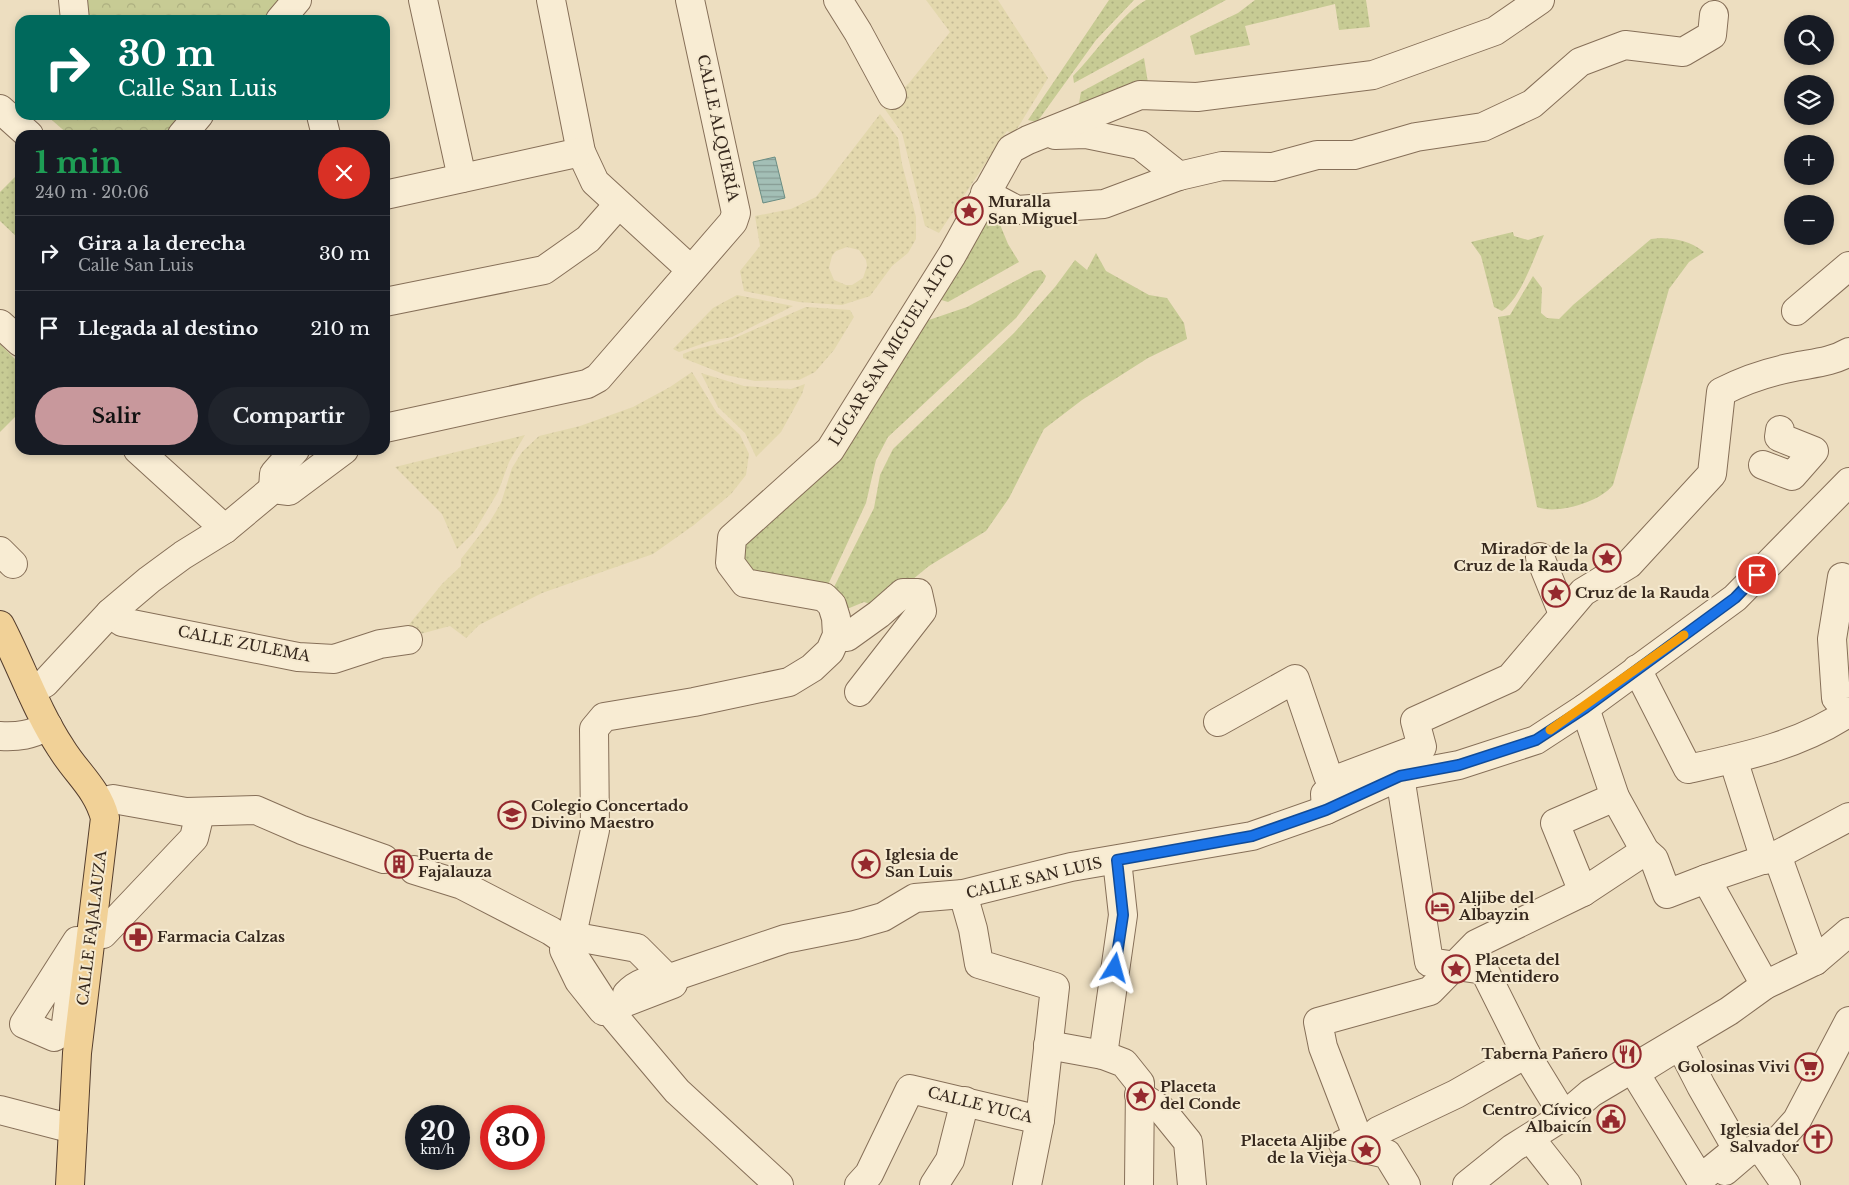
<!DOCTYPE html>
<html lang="es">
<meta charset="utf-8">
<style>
:root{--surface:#171b24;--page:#20242c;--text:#f1f3f6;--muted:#9ea1a6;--line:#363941;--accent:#c8989c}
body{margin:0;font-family:"Libre Baskerville",serif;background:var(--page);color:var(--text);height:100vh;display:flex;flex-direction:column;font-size:19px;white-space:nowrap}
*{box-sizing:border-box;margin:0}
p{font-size:16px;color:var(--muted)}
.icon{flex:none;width:28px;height:28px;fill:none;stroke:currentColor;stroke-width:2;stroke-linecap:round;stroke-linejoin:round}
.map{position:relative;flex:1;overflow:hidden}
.panel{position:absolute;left:15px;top:130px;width:375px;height:325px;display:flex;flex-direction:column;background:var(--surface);border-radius:15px;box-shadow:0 2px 8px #0003}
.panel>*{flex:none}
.top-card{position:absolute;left:15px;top:15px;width:375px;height:105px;border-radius:15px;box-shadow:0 2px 8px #0003;background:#00695c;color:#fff;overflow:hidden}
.fabs{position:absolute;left:1784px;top:15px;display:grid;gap:10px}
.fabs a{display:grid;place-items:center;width:50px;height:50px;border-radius:50%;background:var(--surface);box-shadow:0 2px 8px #0003;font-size:25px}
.speed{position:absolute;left:405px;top:1105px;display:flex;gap:10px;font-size:25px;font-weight:700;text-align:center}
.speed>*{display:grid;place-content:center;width:65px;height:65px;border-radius:50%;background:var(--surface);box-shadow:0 2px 8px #0003;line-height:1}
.speed small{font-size:12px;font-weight:400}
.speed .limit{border:8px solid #d22;background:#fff;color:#111}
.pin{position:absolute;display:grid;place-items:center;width:42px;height:42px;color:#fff;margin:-21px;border:2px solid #fff;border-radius:50%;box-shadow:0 1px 5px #0007}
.me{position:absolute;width:55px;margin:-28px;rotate:8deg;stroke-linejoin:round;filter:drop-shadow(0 0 4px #0008)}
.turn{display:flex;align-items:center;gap:18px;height:105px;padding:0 20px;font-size:22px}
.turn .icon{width:65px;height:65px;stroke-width:2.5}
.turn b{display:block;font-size:35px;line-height:42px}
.round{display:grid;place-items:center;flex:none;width:52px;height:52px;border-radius:26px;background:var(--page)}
.headline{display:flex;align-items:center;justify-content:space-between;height:85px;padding:0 20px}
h1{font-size:30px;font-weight:800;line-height:38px;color:#1e9e55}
.button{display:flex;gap:10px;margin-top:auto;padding:10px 20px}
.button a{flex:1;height:58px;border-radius:30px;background:var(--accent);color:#111;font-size:20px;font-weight:800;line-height:58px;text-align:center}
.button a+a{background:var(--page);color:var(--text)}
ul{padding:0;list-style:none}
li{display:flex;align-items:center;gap:15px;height:75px;padding:0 20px;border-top:1px solid var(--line)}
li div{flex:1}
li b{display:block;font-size:19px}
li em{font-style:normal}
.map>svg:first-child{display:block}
.farmland{fill:url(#farmland-dots);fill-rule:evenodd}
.grass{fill:url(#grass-dots)}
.forest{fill:url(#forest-crowns)}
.water{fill:url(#water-rules);stroke:#6a8d83}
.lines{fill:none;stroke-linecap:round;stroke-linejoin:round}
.minor-casing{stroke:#866f58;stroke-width:30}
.major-casing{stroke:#543d2d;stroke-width:30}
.minor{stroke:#f8ecd3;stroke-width:28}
.major{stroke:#f1d197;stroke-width:28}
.route-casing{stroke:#114b97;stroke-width:12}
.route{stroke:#1a73e8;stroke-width:9}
.slow{stroke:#f59e0b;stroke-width:9}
.labels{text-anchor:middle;stroke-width:4;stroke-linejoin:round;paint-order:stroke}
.street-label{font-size:15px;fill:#36281d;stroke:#f5e9cf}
.poi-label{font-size:15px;font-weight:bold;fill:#36281d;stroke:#f5e9cf;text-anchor:start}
</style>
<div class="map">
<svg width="1849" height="1185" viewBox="0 0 1849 1185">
<defs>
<pattern id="farmland-dots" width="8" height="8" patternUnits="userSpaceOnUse" patternTransform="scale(1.25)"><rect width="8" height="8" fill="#e3d8ad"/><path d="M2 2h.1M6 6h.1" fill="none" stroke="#c3b994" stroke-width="1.8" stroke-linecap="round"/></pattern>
<pattern id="grass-dots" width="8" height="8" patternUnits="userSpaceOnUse" patternTransform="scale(1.25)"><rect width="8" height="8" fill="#c7cb94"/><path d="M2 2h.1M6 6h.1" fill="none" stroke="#acae7f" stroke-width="1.8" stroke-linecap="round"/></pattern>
<pattern id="forest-crowns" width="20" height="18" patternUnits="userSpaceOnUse" patternTransform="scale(1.25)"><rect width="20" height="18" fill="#c7cb94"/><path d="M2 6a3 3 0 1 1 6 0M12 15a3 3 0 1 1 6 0" fill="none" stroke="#acae7f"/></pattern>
<pattern id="water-rules" width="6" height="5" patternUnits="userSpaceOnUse" patternTransform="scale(1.25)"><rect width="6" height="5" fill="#a3bfb6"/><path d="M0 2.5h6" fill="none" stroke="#869b93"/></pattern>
</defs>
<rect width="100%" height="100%" fill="#eddec0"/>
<!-- farmland -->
<g class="farmland">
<path d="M926 0H998L1048 78 1014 134 1007 131 939 233 925 226 902 133 884 108 909 83 950 32Z"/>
<path d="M880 114 898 138 902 164 916 217V239L908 253 892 266 870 296 842 305 799 302 744 291 740 271 760 246 755 216 791 209 816 197ZM847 247 859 250 866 260 867 266 863 278 852 285H846L834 280 829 268 832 256 836 251Z"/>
<path d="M737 295 793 306 732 337 710 341 679 352 673 349 713 308Z"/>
<path d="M806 307 850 310 854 317 834 350 815 372 799 380 755 381 726 375 683 358V354L693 350 728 341Z"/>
<path d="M692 372 717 413 740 435 749 454 746 475 731 494 694 525 653 554 542 593 479 625 466 638 450 626 409 637 407 627 442 584 461 566V559L489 523 501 503 512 468 522 452 539 436 580 426 633 407 670 387Z"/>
<path d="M701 373 744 386 791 389 805 384 802 394 781 432 756 457 745 433 718 407Z"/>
<path d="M525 435 509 462 498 492 474 532 457 549 442 514 395 467Z"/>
</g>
<!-- grass -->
<g class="grass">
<path d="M1109 0H1134L1096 40 1037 122 1028 120Z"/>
<path d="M1146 0H1226L1074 83 1073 76C1096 53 1120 15 1146 0Z"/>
<path d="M1255 0H1366L1370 27 1339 30 1335 4 1245 26 1250 45 1195 55 1190 36 1238 13Z"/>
<path d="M1144 58 1148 83 1077 114 1081 92Z"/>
<path d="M20 172V240L0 221V192Z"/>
<path d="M985 205 994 210 1008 244 1019 262 948 302 938 299Z"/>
<path d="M1513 232 1514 236 1528 240 1544 235C1534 257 1521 298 1502 311L1494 307 1481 256 1471 242Z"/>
<path d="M1661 238C1678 239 1690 241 1704 252L1689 262 1669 289 1613 485C1600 502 1557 515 1537 507L1498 317 1510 315 1533 276 1542 288 1541 313 1547 318 1559 319 1573 305 1651 239Z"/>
<path d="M1096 253 1106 271 1149 295 1167 298 1184 323 1187 339 1148 358 1082 400 1044 429 1009 498 986 531 929 566 879 607 864 602 847 609 837 602 834 587 874 508 880 475 893 449 1014 333 1055 287 1075 260 1087 270Z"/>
<path d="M1041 270 1046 276 1044 281 1016 318 888 437 876 460 866 503 826 589 761 581 743 565 744 537 920 323 967 307 1034 271Z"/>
<path d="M0 344 20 364V412L0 432Z"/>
</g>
<!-- forest -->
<g class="forest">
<path d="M84 0H285L268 20H86Z"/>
<path d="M46 115H185L167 135H69Z"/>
</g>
<!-- water -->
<path class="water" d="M775 157 785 198 763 203 753 162Z"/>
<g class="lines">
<!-- minor casing -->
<g class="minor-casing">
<g id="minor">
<path d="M73 0 75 20"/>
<path d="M423 0 462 178"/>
<path d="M551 0 581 152 595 182 691 270"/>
<path d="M838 0 858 32 892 95"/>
<path d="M280 20 297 0"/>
<path d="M0 109 29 135"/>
<path d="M321 115 326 135"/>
<path d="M182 135 199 115"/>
<path d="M1055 135 1086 134 1140 145 1179 176"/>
<path d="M985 193 1017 210 1104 204 1179 176 1222 166 1273 167 1317 155H1354L1416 137 1483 127 1532 104 1580 62 1625 45 1683 52 1712 35 1714 15"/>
<path d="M385 195 581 152"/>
<path d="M385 302 544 270 588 239 618 205"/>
<path d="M1796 311 1849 266"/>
<path d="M0 324 20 342"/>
<path d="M385 428 587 384 598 378 733 222 736 213 690 0"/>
<path d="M138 450 225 529"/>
<path d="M1763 465 1792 476 1814 451 1779 437 1780 430"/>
<path d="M273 489 274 474 295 450"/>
<path d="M0 551 13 564"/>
<path d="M1540 557 1563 614"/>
<path d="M1842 577 1832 639 1836 698 1849 712"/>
<path d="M110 613 122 622 298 657 334 659 380 644 408 640"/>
<path d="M837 635 847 637 879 614 903 593H918L922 611 859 692"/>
<path d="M1637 669 1688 769C1743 757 1801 745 1849 712"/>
<path d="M31 691 45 683 110 613 149 580 183 555 225 529 273 489 289 491 344 450"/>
<path d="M1585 708 1615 797 1645 851 1654 859 1667 894 1706 879 1777 855 1849 817"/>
<path d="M1218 722 1295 679 1328 776 1340 778"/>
<path d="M0 736C19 737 31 735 48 726"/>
<path d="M1733 759 1765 860"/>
<path d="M1400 776 1429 962 1484 970 1526 1054 1564 1116"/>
<path d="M101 802 113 799 186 812 256 810 302 830 384 859"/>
<path d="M1326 810 1325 794 1340 778 1422 747 1415 721 1510 678 1583 592 1629 564 1712 474 1721 392C1744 380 1768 372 1794 367 1814 363 1832 362 1849 352"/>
<path d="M1777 855 1815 961"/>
<path d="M414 870 462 885 551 931 570 944"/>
<path d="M1706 879 1765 985"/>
<path d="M1583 892 1555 823 1615 797"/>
<path d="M963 894 973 929 979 964 1055 987 1040 1120 1027 1185"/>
<path d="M92 933 103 934 194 838 200 813"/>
<path d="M582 938 637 948 673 984 603 1011 579 981 564 950Z"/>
<path d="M77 941 65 1031 54 1037 24 1024Z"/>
<path d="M627 994C638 982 654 978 670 978L785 939 855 925 883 917 915 898 963 894 1071 867 1252 836 1326 810 1400 776 1459 765 1536 740 1585 708 1735 598 1849 482"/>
<path d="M1048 1045 1103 1055 1124 1063 1140 1083 1139 1185"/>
<path d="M1680 1045 1701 1086 1737 1149 1700 1179 1635 1073Z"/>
<path d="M1103 1055 1123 915 1117 860"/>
<path d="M1139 1095 1162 1110 1188 1142 1192 1185"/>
<path d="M0 1110 73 1129"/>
<path d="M1378 1131 1456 1094 1526 1054"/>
<path d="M1358 1138 1323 1047 1318 1022 1430 991 1476 944 1583 892 1645 851"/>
<path d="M1530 1138 1567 1185"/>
<path d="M1343 1144 1387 1154 1406 1185"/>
<path d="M1760 1147 1786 1185"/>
<path d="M1725 1171 1746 1153 1780 1139 1797 1120 1849 1021"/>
<path d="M779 1185 677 1091 608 1009 573 955 570 944 595 830 594 729 604 717 694 702 789 682 812 668 830 651 837 635 836 618 832 605 824 597 745 583 730 563 732 538 830 450 952 255 1011 149 1028 140 1140 95 1197 97 1373 75 1495 31 1540 0"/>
<path d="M859 1185 869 1174 910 1089 1040 1120"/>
<path d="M934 1185 950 1160 965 1101"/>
<path d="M1467 1185 1513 1148 1564 1116 1591 1093 1729 1011 1765 985 1815 961 1849 932"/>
</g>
</g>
<!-- major casing -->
<g class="major-casing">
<path id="major" d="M0 625C21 665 36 710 61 748 77 774 97 788 105 818L77 1053 70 1185"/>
</g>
<!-- minor -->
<use href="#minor" class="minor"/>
<!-- major -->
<use href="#major" class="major"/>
</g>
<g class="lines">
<!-- route casing -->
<g class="route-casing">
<path id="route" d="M1115 968 1123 915 1117 860 1252 836 1326 810 1400 776 1459 765 1536 740 1585 708 1735 598 1757 575"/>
</g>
<!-- route -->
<use href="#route" class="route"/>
<!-- slow -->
<path class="slow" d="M1550 730 1684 635"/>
</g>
<!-- icons -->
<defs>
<g id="sight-ring" transform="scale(1.4375)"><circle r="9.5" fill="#f5e9cf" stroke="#95292e" stroke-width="1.5"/><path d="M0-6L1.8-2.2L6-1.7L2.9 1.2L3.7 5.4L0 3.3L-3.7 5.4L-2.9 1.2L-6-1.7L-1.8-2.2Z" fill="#95292e"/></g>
<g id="school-ring" transform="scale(1.4375)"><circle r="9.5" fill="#f5e9cf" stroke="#95292e" stroke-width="1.5"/><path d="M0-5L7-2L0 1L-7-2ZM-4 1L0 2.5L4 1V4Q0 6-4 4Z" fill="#95292e"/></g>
<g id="building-ring" transform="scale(1.4375)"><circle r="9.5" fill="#f5e9cf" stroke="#95292e" stroke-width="1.5"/><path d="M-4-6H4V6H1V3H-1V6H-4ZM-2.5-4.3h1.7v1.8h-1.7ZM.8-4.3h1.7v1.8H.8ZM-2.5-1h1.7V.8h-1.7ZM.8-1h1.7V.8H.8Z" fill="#95292e"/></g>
<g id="hotel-ring" transform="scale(1.4375)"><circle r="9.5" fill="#f5e9cf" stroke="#95292e" stroke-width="1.5"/><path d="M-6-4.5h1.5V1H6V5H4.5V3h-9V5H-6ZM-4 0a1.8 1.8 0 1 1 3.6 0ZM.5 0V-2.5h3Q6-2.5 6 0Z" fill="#95292e"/></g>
<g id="pharmacy-ring" transform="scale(1.4375)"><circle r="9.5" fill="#f5e9cf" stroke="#95292e" stroke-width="1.5"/><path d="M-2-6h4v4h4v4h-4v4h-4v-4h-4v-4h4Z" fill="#95292e"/></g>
<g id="restaurant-ring" transform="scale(1.4375)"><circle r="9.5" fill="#f5e9cf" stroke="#95292e" stroke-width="1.5"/><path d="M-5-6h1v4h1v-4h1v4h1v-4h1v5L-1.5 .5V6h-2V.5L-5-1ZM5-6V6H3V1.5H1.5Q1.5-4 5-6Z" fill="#95292e"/></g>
<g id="supermarket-ring" transform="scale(1.4375)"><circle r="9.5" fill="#f5e9cf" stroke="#95292e" stroke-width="1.5"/><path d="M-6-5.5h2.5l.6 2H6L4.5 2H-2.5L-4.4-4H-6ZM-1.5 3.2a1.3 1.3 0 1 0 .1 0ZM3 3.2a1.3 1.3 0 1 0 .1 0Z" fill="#95292e"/></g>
<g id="civic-ring" transform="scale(1.4375)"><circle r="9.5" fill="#f5e9cf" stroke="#95292e" stroke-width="1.5"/><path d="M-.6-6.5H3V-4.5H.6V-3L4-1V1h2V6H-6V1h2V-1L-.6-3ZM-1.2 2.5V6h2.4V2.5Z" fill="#95292e"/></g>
<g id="church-ring" transform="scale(1.4375)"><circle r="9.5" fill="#f5e9cf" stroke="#95292e" stroke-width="1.5"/><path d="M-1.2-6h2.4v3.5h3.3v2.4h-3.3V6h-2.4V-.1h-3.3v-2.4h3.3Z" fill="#95292e"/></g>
</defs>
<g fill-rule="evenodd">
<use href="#sight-ring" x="969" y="211"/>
<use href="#sight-ring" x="1607" y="558"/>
<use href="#sight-ring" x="1556" y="593"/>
<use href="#school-ring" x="512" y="815"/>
<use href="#building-ring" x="399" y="864"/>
<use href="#sight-ring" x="866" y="864"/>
<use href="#hotel-ring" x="1440" y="907"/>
<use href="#pharmacy-ring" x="138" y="937"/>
<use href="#sight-ring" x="1456" y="969"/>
<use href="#restaurant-ring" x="1627" y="1054"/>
<use href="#supermarket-ring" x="1809" y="1067"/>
<use href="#sight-ring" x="1141" y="1096"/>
<use href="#civic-ring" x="1611" y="1119"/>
<use href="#church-ring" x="1818" y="1139"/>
<use href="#sight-ring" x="1366" y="1150"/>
</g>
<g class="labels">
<!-- street labels -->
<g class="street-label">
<text transform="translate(718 128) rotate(78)" y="5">CALLE ALQUERÍA</text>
<text transform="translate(892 350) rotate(-58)" y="5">LUGAR SAN MIGUEL ALTO</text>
<text transform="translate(244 644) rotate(11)" y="5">CALLE ZULEMA</text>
<text transform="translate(1034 878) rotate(-13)" y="5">CALLE SAN LUIS</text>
<text transform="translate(92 928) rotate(-83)" y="5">CALLE FAJALAUZA</text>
<text transform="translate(980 1105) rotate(14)" y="5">CALLE YUCA</text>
</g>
<!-- poi labels -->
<g class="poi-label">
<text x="988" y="207">Muralla<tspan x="988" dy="17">San Miguel</tspan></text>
<text x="1588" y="554" text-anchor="end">Mirador de la<tspan x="1588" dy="17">Cruz de la Rauda</tspan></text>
<text x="1575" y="598">Cruz de la Rauda</text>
<text x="531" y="811">Colegio Concertado<tspan x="531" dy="17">Divino Maestro</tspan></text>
<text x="418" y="860">Puerta de<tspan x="418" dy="17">Fajalauza</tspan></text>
<text x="885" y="860">Iglesia de<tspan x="885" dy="17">San Luis</tspan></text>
<text x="1459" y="903">Aljibe del<tspan x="1459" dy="17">Albayzin</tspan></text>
<text x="157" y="942">Farmacia Calzas</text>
<text x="1475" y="965">Placeta del<tspan x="1475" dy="17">Mentidero</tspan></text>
<text x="1608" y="1059" text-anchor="end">Taberna Pañero</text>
<text x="1790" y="1072" text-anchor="end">Golosinas Vivi</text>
<text x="1160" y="1092">Placeta<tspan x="1160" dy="17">del Conde</tspan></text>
<text x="1592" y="1115" text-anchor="end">Centro Cívico<tspan x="1592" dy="17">Albaicín</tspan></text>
<text x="1799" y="1135" text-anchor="end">Iglesia del<tspan x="1799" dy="17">Salvador</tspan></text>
<text x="1347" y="1146" text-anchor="end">Placeta Aljibe<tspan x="1347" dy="17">de la Vieja</tspan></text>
</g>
</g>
</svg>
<div class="fabs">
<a><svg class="icon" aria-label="search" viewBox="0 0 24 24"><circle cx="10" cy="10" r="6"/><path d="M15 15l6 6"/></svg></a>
<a><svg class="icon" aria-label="layers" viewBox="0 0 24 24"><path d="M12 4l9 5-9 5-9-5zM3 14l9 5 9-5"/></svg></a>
<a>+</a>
<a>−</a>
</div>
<div class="speed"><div>20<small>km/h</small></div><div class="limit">30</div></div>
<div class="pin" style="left:1757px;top:575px;background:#d93025"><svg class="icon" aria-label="arrive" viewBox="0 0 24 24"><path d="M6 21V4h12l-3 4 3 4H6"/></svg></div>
<svg class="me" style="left:1115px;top:968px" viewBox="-20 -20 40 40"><path d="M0-17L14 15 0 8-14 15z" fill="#1a73e8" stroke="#fff" stroke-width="4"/></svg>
<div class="top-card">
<div class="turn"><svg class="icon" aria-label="right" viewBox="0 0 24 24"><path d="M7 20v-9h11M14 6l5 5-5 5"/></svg><div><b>30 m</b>Calle San Luis</div></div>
</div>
<section class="panel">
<div class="headline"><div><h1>1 min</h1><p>240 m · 20:06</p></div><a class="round" style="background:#d93025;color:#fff"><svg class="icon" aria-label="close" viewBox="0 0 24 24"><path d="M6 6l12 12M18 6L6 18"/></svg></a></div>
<ul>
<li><svg class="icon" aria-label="right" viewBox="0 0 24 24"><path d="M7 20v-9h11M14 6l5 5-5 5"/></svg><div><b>Gira a la derecha</b><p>Calle San Luis</p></div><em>30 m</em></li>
<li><svg class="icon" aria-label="arrive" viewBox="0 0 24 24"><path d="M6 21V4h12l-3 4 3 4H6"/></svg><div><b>Llegada al destino</b></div><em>210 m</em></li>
</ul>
<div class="button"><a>Salir</a><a>Compartir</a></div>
</section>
</div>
